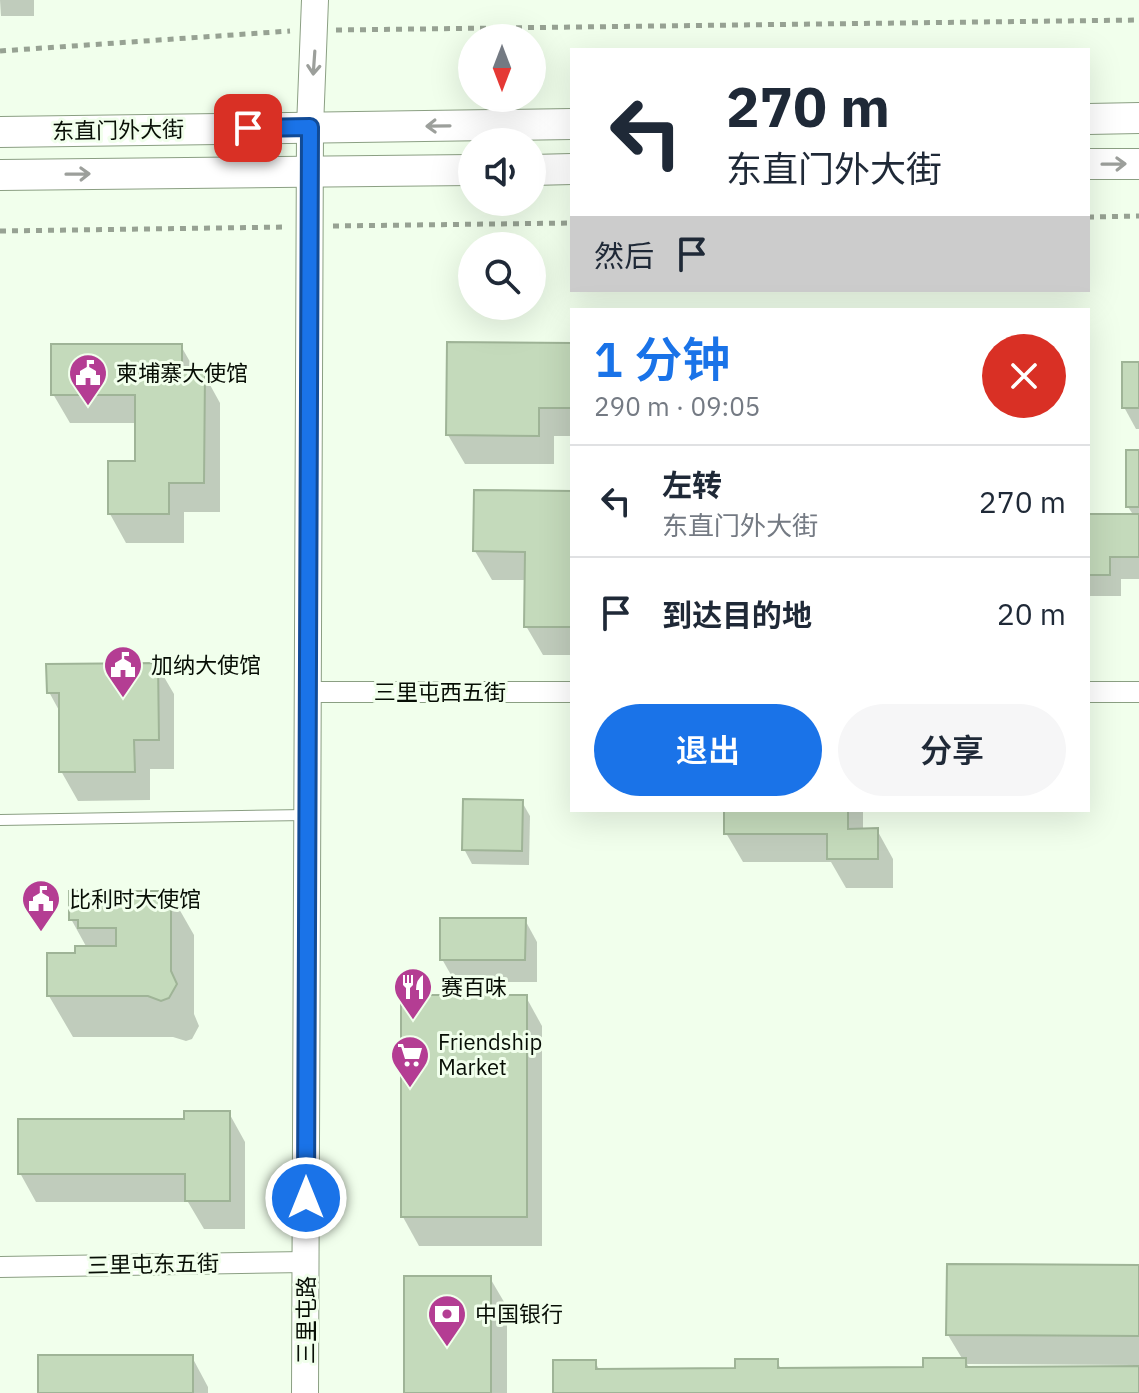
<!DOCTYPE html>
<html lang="zh">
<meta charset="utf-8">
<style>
:root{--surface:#fff;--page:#f6f6f7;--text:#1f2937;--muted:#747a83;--line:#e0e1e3;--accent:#1a73e8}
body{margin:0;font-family:"IBM Plex Sans","Noto Sans SC",sans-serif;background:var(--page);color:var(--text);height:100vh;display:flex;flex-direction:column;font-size:30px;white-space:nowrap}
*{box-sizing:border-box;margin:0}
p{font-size:26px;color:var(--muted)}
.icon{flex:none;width:44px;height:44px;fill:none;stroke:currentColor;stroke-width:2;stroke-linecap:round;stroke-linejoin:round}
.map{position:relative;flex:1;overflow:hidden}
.panel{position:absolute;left:570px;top:308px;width:520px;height:504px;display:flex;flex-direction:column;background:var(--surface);border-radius:0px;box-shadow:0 8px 32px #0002}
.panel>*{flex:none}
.top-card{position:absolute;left:570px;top:48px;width:520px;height:244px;border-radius:0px;box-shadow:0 8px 32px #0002;background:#fff;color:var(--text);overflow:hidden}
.needle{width:52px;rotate:180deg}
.buttons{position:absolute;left:458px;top:24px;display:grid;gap:16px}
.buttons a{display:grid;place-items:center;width:88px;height:88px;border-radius:50%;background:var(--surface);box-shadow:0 8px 32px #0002;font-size:40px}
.pin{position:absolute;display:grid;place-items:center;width:68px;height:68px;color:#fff;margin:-34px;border-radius:16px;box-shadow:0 4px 12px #0006}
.me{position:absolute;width:88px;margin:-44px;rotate:0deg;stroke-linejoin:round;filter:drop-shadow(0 0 6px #0008)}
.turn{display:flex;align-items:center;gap:28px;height:168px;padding:0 24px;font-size:36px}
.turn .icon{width:104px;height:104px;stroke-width:2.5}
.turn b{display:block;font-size:56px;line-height:68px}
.then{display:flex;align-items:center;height:76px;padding:0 24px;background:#0003;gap:16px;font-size:30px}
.round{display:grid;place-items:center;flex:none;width:84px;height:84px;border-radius:42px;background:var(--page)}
.summary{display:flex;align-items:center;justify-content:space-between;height:136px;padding:0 24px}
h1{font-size:48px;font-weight:600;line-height:60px;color:var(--accent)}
.cta{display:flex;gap:16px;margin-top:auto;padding:16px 24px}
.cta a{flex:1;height:92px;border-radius:48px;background:var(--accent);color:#fff;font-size:32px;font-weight:600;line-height:92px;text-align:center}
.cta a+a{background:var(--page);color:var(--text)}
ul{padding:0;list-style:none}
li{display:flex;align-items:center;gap:24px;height:112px;padding:0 24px;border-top:2px solid var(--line)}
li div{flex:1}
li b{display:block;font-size:30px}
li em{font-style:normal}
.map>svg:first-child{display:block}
.shadow{fill:#0003;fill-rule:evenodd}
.building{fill:#c4dabb;stroke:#9fb497;stroke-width:2}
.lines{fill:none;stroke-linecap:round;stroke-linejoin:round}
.service-casing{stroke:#8b9f83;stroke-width:12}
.minor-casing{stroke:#8b9f83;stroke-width:22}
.tertiary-casing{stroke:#8b9f83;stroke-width:28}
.secondary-casing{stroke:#8b9f83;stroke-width:32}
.path{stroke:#97a293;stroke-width:5;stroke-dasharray:6 6;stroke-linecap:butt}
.service{stroke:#fff;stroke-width:10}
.minor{stroke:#fff;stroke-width:20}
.tertiary{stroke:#fff;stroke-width:26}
.secondary{stroke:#fff;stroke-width:30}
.oneway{stroke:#9c9f9b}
.route-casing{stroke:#114b97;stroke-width:20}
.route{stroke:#1a73e8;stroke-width:14}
.labels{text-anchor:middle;stroke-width:6;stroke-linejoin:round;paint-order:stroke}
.street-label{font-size:22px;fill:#070e05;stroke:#f1ffec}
.poi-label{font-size:22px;fill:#070e05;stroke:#f1ffec;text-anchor:start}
</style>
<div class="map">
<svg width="1139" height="1393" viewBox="0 0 1139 1393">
<rect width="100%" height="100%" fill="#f1ffec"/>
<!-- shadow -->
<g class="shadow">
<path d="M0 0H34V16H1Z"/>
<path d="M572 345V436H554V464H465L448 435Z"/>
<path d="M181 346 197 374H204L220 403V512H184V543H126L110 514 137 463V423H70L53 394Z"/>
<path d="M1139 364V429H1136L1124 407Z"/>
<path d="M1139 452V579H1121V596H1088V516H1134L1128 507Z"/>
<path d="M572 493V655H543L526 626 527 580H492L475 551Z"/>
<path d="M157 665 174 694V769H150V800L78 801 61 771V714L49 692Z"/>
<path d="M522 802 530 816 529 865 472 864 464 849Z"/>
<path d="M726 810H863V830H877L893 859V888H846L831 862H743L726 833Z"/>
<path d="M170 893 194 935V1014L199 1026 192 1039 186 1041 173 1037H73L49 996 77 955 87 948 71 919Z"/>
<path d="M525 920 537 942V982H455L442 959Z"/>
<path d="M526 997 542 1026V1246H419L403 1217Z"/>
<path d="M229 1113 245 1142V1229H204L188 1202H36L20 1173 186 1121Z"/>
<path d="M1139 1267V1393H555L595 1362 600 1371 737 1370 776 1361 782 1370 925 1369 963 1360 948 1335ZM967 1364 1134 1365V1368L970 1369Z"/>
<path d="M490 1278 507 1307V1393H406Z"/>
<path d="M192 1357 208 1387V1393H40Z"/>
</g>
<!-- building -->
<g class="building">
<path d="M447 342 572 343V408H539V436L446 435Z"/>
<path d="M51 344H182V372H205L204 483H169V514H108V461H135V395H51Z"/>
<rect x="1122" y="362" width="17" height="46"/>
<rect x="1126" y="450" width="13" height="57"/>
<path d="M474 490 572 491V627H524L525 552 473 551Z"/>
<path d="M1088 514H1139V557H1110V575H1088Z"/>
<path d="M158 663 159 740H134L135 772H59V693H47L46 664Z"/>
<path d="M463 799 523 800 522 851 462 850Z"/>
<path d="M724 810H848V829L878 828V859H827V834H724Z"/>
<path d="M69 891H171V971L177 984 169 998 161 1001 148 996H47V953H75V946H116V928H78V920H69Z"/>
<path d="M440 918H526L525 960H440Z"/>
<rect x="401" y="995" width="126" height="222"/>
<path d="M184 1111H230V1201H185V1174H18V1119H184Z"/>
<path d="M947 1264 1139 1265V1336L946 1335Z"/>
<rect x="404" y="1276" width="87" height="117"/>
<rect x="38" y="1355" width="155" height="38"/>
<path d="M923 1358H966V1367L1139 1366V1393H553V1360H596V1369L735 1368V1359H778V1368L923 1367Z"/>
</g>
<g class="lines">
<!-- service casing -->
<g class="service-casing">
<path id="service" d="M0 820 306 815"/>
</g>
<!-- minor casing -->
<g class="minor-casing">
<g id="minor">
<path d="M308 692H572"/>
<path d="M1088 692H1139"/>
<path d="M0 1267 306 1262"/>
</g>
</g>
<!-- tertiary casing -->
<g class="tertiary-casing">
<path id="tertiary" d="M305 1393 310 127 315 0"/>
</g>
<!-- secondary casing -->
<g class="secondary-casing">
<g id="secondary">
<path d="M1088 119 1139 118"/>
<path d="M0 132 572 124"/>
<path d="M1088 164H1139"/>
<path d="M532 170 572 169"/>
<path d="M0 175 472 170"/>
</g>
</g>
<!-- path -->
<g class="path">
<path d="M336 30 1139 20"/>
<path d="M0 51 290 31"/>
<path d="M1088 217 1139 216"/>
<path d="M333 226 572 223"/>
<path d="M0 231 287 227"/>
</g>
<!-- service -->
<use href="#service" class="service"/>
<!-- minor -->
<use href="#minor" class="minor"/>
<!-- tertiary -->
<use href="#tertiary" class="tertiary"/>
<!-- secondary -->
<use href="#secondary" class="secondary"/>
</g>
<!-- one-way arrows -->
<defs><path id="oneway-shaft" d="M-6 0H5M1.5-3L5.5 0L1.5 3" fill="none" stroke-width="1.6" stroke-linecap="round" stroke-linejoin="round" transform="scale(2)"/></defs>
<g class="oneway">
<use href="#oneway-shaft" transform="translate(314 63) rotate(94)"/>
<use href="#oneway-shaft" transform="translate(438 126) rotate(179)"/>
<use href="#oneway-shaft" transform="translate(1114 164) rotate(-1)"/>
<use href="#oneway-shaft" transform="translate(78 174) rotate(-1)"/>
</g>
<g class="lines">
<!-- route casing -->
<g class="route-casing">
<path id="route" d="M248 128 310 127 306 1198"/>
</g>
<!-- route -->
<use href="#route" class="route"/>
</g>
<!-- icons -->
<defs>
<g id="civic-pin" transform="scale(2)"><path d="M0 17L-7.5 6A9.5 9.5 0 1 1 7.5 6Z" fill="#b43d93" stroke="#f1ffec"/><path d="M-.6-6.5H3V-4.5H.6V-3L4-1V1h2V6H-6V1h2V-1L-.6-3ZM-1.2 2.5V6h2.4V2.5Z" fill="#fff"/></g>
<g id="restaurant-pin" transform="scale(2)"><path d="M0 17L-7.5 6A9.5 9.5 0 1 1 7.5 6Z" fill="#b43d93" stroke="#f1ffec"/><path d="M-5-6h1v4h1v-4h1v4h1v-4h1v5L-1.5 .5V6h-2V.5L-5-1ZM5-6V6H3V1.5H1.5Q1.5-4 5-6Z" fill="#fff"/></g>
<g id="supermarket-pin" transform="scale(2)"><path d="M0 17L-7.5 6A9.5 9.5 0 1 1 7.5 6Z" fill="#b43d93" stroke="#f1ffec"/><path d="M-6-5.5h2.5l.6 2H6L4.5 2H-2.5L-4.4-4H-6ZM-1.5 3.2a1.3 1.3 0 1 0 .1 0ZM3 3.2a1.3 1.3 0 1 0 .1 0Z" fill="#fff"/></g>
<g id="bank-pin" transform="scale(2)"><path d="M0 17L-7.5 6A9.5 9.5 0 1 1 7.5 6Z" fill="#b43d93" stroke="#f1ffec"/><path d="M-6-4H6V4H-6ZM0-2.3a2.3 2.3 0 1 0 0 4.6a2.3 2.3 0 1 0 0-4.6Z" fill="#fff"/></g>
</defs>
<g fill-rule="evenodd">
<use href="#civic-pin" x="88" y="373"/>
<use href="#civic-pin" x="123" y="665"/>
<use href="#civic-pin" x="41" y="899"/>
<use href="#restaurant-pin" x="413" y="987"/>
<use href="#supermarket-pin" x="410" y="1055"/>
<use href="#bank-pin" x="447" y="1314"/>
</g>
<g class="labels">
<!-- street labels -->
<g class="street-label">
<text transform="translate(118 130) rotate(-1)" y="8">东直门外大街</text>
<text x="440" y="700">三里屯西五街</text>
<text transform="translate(153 1264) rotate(-1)" y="8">三里屯东五街</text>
<text transform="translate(306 1320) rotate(-90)" y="8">三里屯路</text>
</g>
<!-- poi labels -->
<g class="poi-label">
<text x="116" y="381">柬埔寨大使馆</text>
<text x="151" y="673">加纳大使馆</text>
<text x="69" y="907">比利时大使馆</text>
<text x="441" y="995">赛百味</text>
<text x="438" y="1050">Friendship<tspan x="438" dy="25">Market</tspan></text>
<text x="475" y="1322">中国银行</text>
</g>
</g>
</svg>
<div class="buttons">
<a><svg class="needle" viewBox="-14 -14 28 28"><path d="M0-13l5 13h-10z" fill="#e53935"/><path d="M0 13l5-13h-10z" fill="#747a83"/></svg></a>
<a><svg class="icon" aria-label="sound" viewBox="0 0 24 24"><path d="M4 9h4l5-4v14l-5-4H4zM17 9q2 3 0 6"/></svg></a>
<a><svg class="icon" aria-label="search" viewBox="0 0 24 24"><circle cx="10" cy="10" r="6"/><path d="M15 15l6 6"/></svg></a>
</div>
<div class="pin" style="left:248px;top:128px;background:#d93025"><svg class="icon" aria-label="arrive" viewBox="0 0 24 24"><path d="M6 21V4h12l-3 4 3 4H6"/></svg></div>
<svg class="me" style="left:306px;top:1198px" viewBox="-20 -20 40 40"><circle r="17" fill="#1a73e8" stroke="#fff" stroke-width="3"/><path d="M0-11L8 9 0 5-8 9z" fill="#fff"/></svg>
<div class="top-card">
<div class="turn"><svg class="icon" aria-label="left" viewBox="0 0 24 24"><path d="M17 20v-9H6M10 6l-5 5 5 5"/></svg><div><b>270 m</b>东直门外大街</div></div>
<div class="then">然后<svg class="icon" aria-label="arrive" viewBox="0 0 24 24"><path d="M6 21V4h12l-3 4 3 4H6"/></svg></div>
</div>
<section class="panel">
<div class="summary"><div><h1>1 分钟</h1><p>290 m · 09:05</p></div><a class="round" style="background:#d93025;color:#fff"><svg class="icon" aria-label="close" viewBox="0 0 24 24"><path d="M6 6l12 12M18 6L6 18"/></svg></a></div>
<ul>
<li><svg class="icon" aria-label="left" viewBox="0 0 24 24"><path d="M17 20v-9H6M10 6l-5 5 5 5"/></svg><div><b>左转</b><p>东直门外大街</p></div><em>270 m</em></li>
<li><svg class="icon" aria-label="arrive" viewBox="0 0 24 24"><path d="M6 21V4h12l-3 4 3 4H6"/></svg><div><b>到达目的地</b></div><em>20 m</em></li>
</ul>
<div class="cta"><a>退出</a><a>分享</a></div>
</section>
</div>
